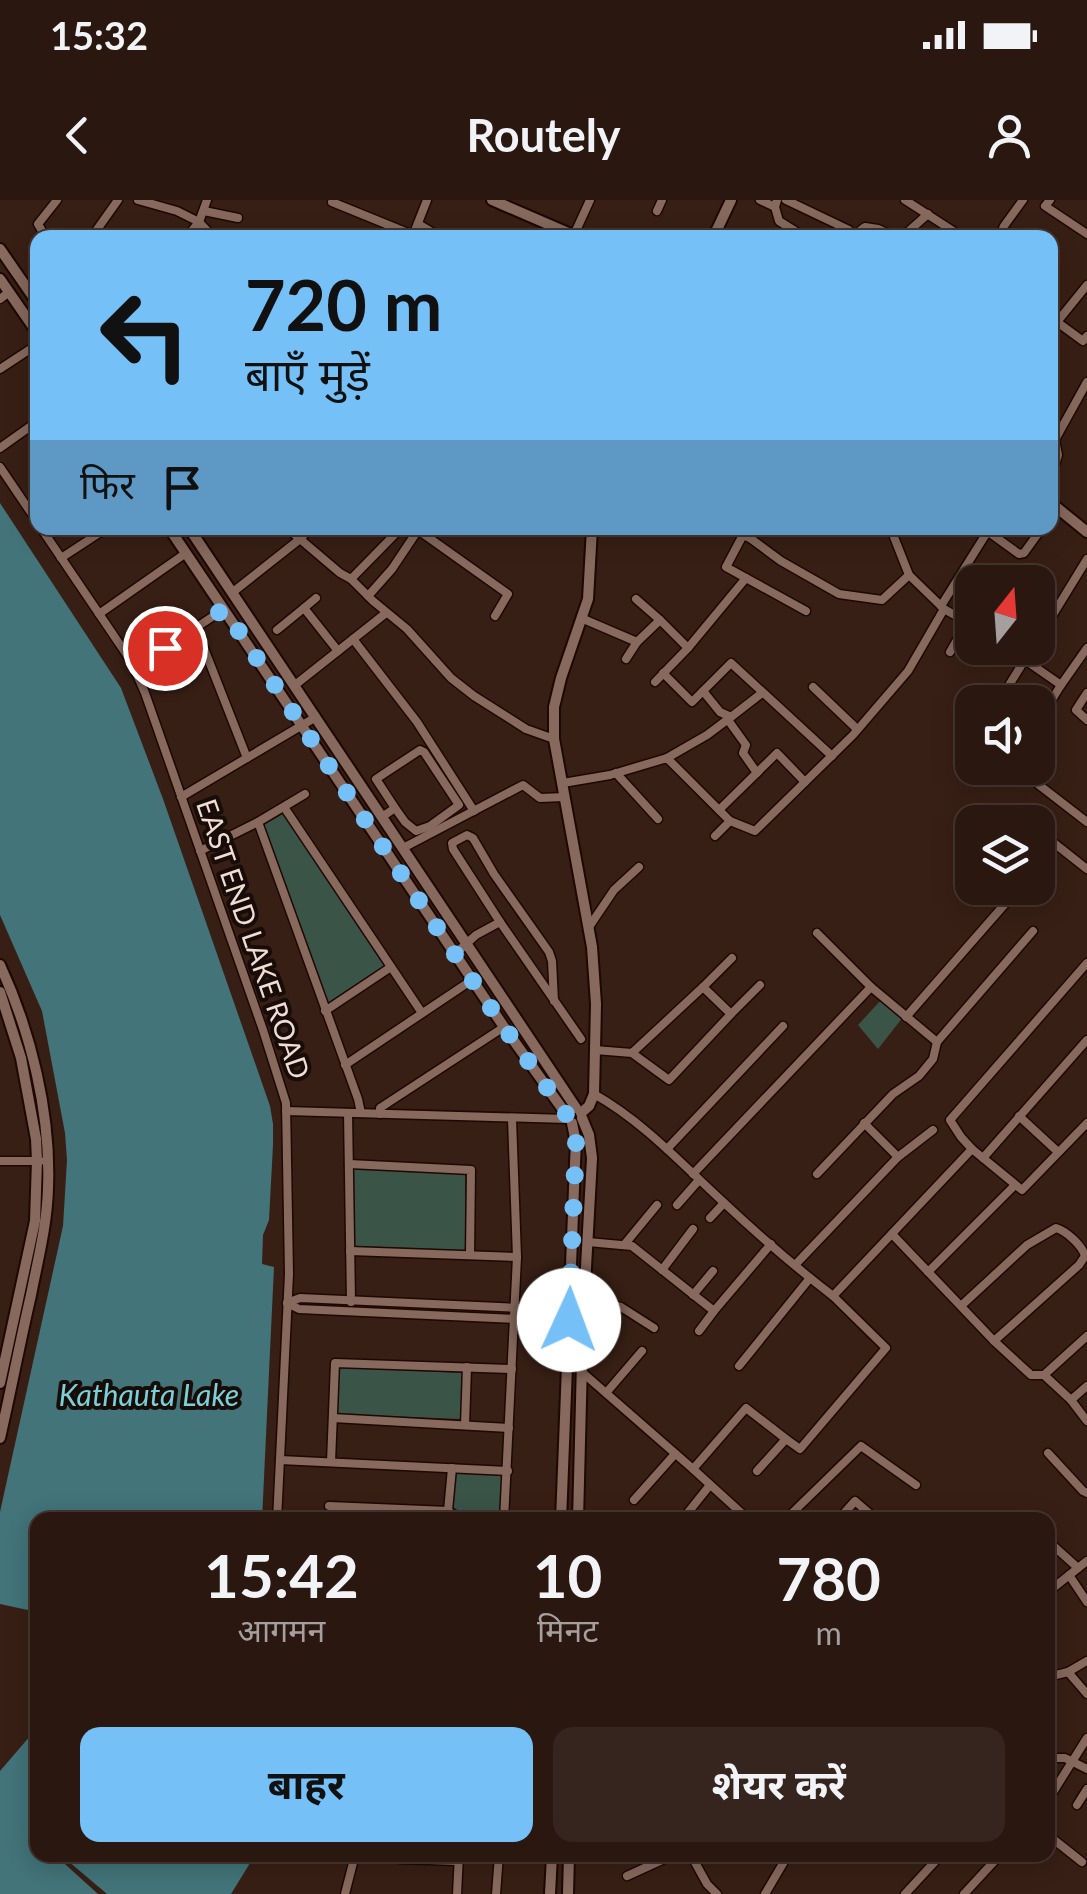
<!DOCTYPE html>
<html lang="hi">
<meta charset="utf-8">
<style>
:root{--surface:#2a1710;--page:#36241e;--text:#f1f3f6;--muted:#a59f9f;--line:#463630;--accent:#75c0f6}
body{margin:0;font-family:Lato,"Noto Sans Devanagari",sans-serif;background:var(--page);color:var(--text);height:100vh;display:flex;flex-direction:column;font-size:38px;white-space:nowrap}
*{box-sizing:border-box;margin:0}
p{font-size:32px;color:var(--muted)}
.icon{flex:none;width:55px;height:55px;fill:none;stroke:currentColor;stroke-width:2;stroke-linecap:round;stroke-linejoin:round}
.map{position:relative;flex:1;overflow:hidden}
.panel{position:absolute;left:30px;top:1312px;width:1025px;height:350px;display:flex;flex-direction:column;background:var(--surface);border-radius:20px;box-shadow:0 5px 25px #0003,0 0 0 2px var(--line)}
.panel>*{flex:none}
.hud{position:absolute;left:30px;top:30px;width:1028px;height:305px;border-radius:20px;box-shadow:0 5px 25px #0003,0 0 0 2px var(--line);background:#75c0f6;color:#111;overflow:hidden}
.needle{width:65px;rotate:17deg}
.fabs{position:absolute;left:955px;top:365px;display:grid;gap:20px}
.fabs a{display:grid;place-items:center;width:100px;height:100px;border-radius:20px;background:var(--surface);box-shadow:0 5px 25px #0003,0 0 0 2px var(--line);font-size:50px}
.pin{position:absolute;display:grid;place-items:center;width:85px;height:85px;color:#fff;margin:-42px;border:5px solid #fff;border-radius:50%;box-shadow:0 2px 10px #0007}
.me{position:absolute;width:110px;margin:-55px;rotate:2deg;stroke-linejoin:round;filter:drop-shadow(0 0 8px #0008)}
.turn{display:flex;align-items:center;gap:35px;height:210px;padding:0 50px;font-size:45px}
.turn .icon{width:130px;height:130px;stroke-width:2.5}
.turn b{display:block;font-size:70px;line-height:85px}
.then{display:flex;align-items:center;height:95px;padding:0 50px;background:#0003;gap:20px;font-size:38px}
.eta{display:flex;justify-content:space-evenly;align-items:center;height:170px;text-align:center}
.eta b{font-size:60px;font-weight:700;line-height:70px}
.button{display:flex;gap:20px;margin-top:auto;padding:20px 50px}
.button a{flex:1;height:115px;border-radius:20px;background:var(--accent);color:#111;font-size:40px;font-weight:700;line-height:115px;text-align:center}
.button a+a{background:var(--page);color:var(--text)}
.status{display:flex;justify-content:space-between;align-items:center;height:70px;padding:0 50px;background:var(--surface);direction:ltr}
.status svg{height:28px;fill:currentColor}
header{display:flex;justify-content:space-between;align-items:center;height:130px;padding:0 50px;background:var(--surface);font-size:45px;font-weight:700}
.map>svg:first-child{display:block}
.green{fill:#3b5448}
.water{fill:#427479}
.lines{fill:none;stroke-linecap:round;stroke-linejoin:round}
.street-casing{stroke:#1e0802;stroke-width:11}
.secondary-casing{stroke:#1e0802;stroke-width:14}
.street{stroke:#87695d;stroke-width:8}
.secondary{stroke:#87695d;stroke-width:10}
.route{stroke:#75c0f6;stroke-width:18;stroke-dasharray:0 32.4}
.labels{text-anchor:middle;stroke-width:8;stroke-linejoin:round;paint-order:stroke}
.street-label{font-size:28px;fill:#efddd6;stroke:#180c08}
.water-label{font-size:30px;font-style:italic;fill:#7ad0d9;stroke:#180c08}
</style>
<div class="status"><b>15:32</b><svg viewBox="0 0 49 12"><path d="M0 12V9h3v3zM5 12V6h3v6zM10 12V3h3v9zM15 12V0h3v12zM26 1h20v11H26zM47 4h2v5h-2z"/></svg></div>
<header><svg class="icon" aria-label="back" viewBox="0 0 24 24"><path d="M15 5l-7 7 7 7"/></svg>Routely<svg class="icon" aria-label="person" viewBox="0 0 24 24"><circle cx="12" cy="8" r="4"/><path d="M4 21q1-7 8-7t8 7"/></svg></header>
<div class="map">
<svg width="1087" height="1694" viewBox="0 0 1087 1694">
<rect width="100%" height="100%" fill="#381f15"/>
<!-- green -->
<g class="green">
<path d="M283 614 384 766 326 804 264 625Z"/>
<path d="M882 799 903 817 878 849 858 825Z"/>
<path d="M354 969 465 974 466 1050 355 1046Z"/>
<path d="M339 1167 463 1173 461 1219 337 1214Z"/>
<path d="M455 1273 502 1275 500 1320H472L453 1307Z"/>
</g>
<!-- water -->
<g class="water">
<path d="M0 303 121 488 163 599 270 906 273 924V945L269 1020 263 1035 262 1064 274 1067 262 1320H38L37 1412 0 1404V1312L63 1026 67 960 65 933 42 811 0 715Z"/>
<path d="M37 1528 38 1655H55L98 1694H0V1571Z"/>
<path d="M61 1655H255L231 1694H107Z"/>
</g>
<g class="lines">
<!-- street casing -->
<g class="street-casing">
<g id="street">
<path d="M138 0 177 11 199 22 214 38"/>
<path d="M760 0 775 7"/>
<path d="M777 0 775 7 779 21 806 38"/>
<path d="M786 0 849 30 852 38"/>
<path d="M905 0 964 38"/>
<path d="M1050 0 1045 6 1087 34"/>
<path d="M332 2 413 35"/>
<path d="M204 11 238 18"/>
<path d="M657 11 662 0"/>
<path d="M418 24 442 38"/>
<path d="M574 35 590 0"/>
<path d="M852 37 865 27 878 29 898 38"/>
<path d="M46 38 38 24 57 0"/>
<path d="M91 38 118 0"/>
<path d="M186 38 199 22 207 0"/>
<path d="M412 38 427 0"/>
<path d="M901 38 928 14"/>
<path d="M1003 38 1001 34 1004 26 1023 0"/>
<path d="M1087 85 1057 122 1083 141 1087 136"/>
<path d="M0 99 9 92"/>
<path d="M0 169 38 144"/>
<path d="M1050 215 1058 255 1050 281"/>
<path d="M1056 238 1087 182"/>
<path d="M0 248 38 221"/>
<path d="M0 267 38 323"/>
<path d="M41 328 131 461 145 493 263 830 286 903 289 1074 277 1320"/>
<path d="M287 328 300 339 310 328"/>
<path d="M755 328 750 338 781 361 839 394 882 400 909 375"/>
<path d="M61 358 107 328"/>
<path d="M746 378 806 411"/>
<path d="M351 379 373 401 407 429 451 478 474 496 526 529 554 539"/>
<path d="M992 382 994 380"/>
<path d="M233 392 300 339 340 373 351 379 401 328"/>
<path d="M368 396 392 369 418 330 508 394 495 416"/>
<path d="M636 399 660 420"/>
<path d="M941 406 986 334 990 333 1019 354 1024 353 1042 328"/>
<path d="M304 408 316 398"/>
<path d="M944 409 967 422"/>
<path d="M99 414 186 353"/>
<path d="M581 418 637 442 660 420 688 448 746 378 726 367 743 335 750 338"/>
<path d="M196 428 247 558"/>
<path d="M277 430 304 408 338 451"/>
<path d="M353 439 417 522 474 611"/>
<path d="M1038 439 1087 359"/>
<path d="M950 452 972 414"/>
<path d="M626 459 637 442"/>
<path d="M1025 460 1061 485 1087 448"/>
<path d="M134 469 224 409"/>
<path d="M663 473 692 502 703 491"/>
<path d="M655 482 688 448"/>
<path d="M295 485 386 413"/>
<path d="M813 487 857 529"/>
<path d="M1006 490 1032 448"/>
<path d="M762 493 731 517 720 512 703 491 731 463 832 556"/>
<path d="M1087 493 1076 510 1087 520"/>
<path d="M728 520 746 545 743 553 757 573"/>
<path d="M1038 522 1061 485"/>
<path d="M667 558 707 535 731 517"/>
<path d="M1017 568 1087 622"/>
<path d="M616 573 658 619"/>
<path d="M563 583 610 575 667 558 730 621 715 636"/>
<path d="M181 597 316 517"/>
<path d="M284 607 422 813"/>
<path d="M719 610 777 553 805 582"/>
<path d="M382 617 395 608 405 622 416 631 430 626 459 605 424 552 420 550 376 579 395 608"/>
<path d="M730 621 755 631 853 535 908 471 944 409 909 375 894 337 897 328"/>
<path d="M258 622 358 899 361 913"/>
<path d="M1040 632 1087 669"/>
<path d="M403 648 523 585 540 598 565 597"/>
<path d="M200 651 258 622 305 594"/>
<path d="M1038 666 1039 664"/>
<path d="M500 722 581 839"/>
<path d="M589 727 614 690 639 667"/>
<path d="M817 733 871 787"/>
<path d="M455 754 476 735 500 722 453 649 452 643 467 635 473 638 494 674 549 752 552 761 554 801"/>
<path d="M703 787 732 758"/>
<path d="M325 811 391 767"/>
<path d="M731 814 760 785"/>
<path d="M906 817 1019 688"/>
<path d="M595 850 632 853 703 787 731 814 669 880 632 853"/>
<path d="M345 865 472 780"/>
<path d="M594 894C642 921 680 962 720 999 756 1033 794 1066 833 1096L972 949 1022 990 1087 923"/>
<path d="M286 911 567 919"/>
<path d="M348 913 351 1102"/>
<path d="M380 914V908L504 827"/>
<path d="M1019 916 1058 952"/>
<path d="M864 923 898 957"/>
<path d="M667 949 783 826"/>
<path d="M972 949 961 937 950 920 1087 763"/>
<path d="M983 958 1087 840"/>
<path d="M0 961H40"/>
<path d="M349 964 471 970 470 1055"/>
<path d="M693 974 871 787 937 842"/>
<path d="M817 974 893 894 919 876 933 859 937 842 1033 731"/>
<path d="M677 1005 699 980"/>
<path d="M710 1018 724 1003"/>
<path d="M892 1034 994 1141 1031 1175H1044L1087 1136"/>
<path d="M588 1042 632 1046 714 1111 699 1131"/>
<path d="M624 1045 657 1005"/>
<path d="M350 1051 517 1057"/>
<path d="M795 1065 898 957 933 930"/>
<path d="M662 1070 693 1029"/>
<path d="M928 1072 1015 985"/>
<path d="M693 1095 713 1071"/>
<path d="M585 1098 621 1107 654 1128"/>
<path d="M287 1103 300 1098 584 1111"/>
<path d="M287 1103 299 1109 583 1122"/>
<path d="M962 1105 1027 1045 1056 1028C1066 1031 1082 1045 1085 1056L1079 1065 994 1141"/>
<path d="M714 1111 771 1044"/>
<path d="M739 1166 810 1078"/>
<path d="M583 1173 693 1269 746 1208 786 1239 757 1271"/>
<path d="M1044 1175 1071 1200 1087 1221"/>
<path d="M606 1193 642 1151"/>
<path d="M1071 1200 1087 1186"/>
<path d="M333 1218 509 1228"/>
<path d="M465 1225 467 1167"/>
<path d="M786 1239 800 1249 886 1148 833 1096"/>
<path d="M1048 1253 1083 1291 1087 1293"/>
<path d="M280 1260 508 1271"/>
<path d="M331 1262 335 1163 512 1169"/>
<path d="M452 1268 448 1311 462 1320"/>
<path d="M693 1269 749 1320"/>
<path d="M634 1300 675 1254"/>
<path d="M329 1306 448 1311"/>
<path d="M504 1320 517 1057 512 919"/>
<path d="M682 1320 710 1285"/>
<path d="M785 1320 861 1246 916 1285"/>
<path d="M838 1320 855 1301 877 1320"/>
<path d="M1048 1341 1078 1368"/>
<path d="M1069 1375 1087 1402"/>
<path d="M1048 1392 1087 1361"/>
<path d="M1068 1472 1087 1494"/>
<path d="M1048 1480 1052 1476 1068 1472 1087 1461"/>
<path d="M1048 1558H1065L1087 1569"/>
<path d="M1048 1600 1087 1538"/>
<path d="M1077 1605 1087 1589"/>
<path d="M1048 1635 1082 1662"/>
<path d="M400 1655 399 1659 458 1661"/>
<path d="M691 1655 707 1684 717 1694"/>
<path d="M627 1676 673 1655"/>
<path d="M345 1694 355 1655"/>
<path d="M457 1694 459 1655"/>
<path d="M496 1694 499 1655"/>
<path d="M765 1694 788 1655"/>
<path d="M905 1694 941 1655"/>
<path d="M964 1694 1000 1655"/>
</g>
</g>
<!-- secondary casing -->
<g class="secondary-casing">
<g id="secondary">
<path d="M492 0 580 38"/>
<path d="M713 38 731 0"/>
<path d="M0 49 38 104"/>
<path d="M0 79 38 134"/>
<path d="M1050 302 1087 332"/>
<path d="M169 328 504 827 566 914"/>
<path d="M189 328 576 908"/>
<path d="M0 765C31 832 51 914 48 988 47 1025 38 1059 31 1095 20 1142 11 1190 0 1238"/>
<path d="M0 792 21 858 36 939 37 961 35 1021 0 1183"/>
<path d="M581 913 589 906 594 894 596 804 592 747 554 539V507L561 478 588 399 592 328"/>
<path d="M561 1320 575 963 576 943 572 923"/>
<path d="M578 1320 583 1122 592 958 589 935 582 918"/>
<path d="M550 1694 552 1655"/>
<path d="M568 1694 569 1655"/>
</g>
</g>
<!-- street -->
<use href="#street" class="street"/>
<!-- secondary -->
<use href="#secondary" class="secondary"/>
</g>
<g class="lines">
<!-- route -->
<path class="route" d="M165 448 224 409 497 817 566 914 568 921 572 923 576 943 569 1120"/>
</g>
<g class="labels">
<!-- street labels -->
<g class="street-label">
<text transform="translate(253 739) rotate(71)" y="10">EAST END LAKE ROAD</text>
</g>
<!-- water labels -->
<g class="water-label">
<text x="149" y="1206">Kathauta Lake</text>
</g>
</g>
</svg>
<div class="fabs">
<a><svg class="needle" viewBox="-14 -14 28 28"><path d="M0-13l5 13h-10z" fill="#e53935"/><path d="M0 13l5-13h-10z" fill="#a59f9f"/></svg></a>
<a><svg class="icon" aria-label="sound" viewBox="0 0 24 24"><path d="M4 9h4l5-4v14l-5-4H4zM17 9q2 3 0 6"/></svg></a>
<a><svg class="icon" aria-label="layers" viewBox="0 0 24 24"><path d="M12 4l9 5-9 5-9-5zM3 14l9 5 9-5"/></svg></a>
</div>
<div class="pin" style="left:165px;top:448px;background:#d93025"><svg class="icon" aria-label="arrive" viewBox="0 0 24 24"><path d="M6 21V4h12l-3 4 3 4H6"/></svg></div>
<svg class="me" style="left:569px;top:1120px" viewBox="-20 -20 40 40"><circle r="19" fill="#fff"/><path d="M0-13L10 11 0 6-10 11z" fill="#75c0f6"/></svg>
<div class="hud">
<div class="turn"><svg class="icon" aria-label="left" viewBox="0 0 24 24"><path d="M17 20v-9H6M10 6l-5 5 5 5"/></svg><div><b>720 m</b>बाएँ मुड़ें</div></div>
<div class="then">फिर<svg class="icon" aria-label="arrive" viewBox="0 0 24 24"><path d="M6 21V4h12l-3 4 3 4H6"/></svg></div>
</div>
<section class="panel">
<div class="eta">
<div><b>15:42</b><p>आगमन</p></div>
<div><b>10</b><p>मिनट</p></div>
<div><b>780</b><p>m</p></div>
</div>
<div class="button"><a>बाहर</a><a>शेयर करें</a></div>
</section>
</div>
